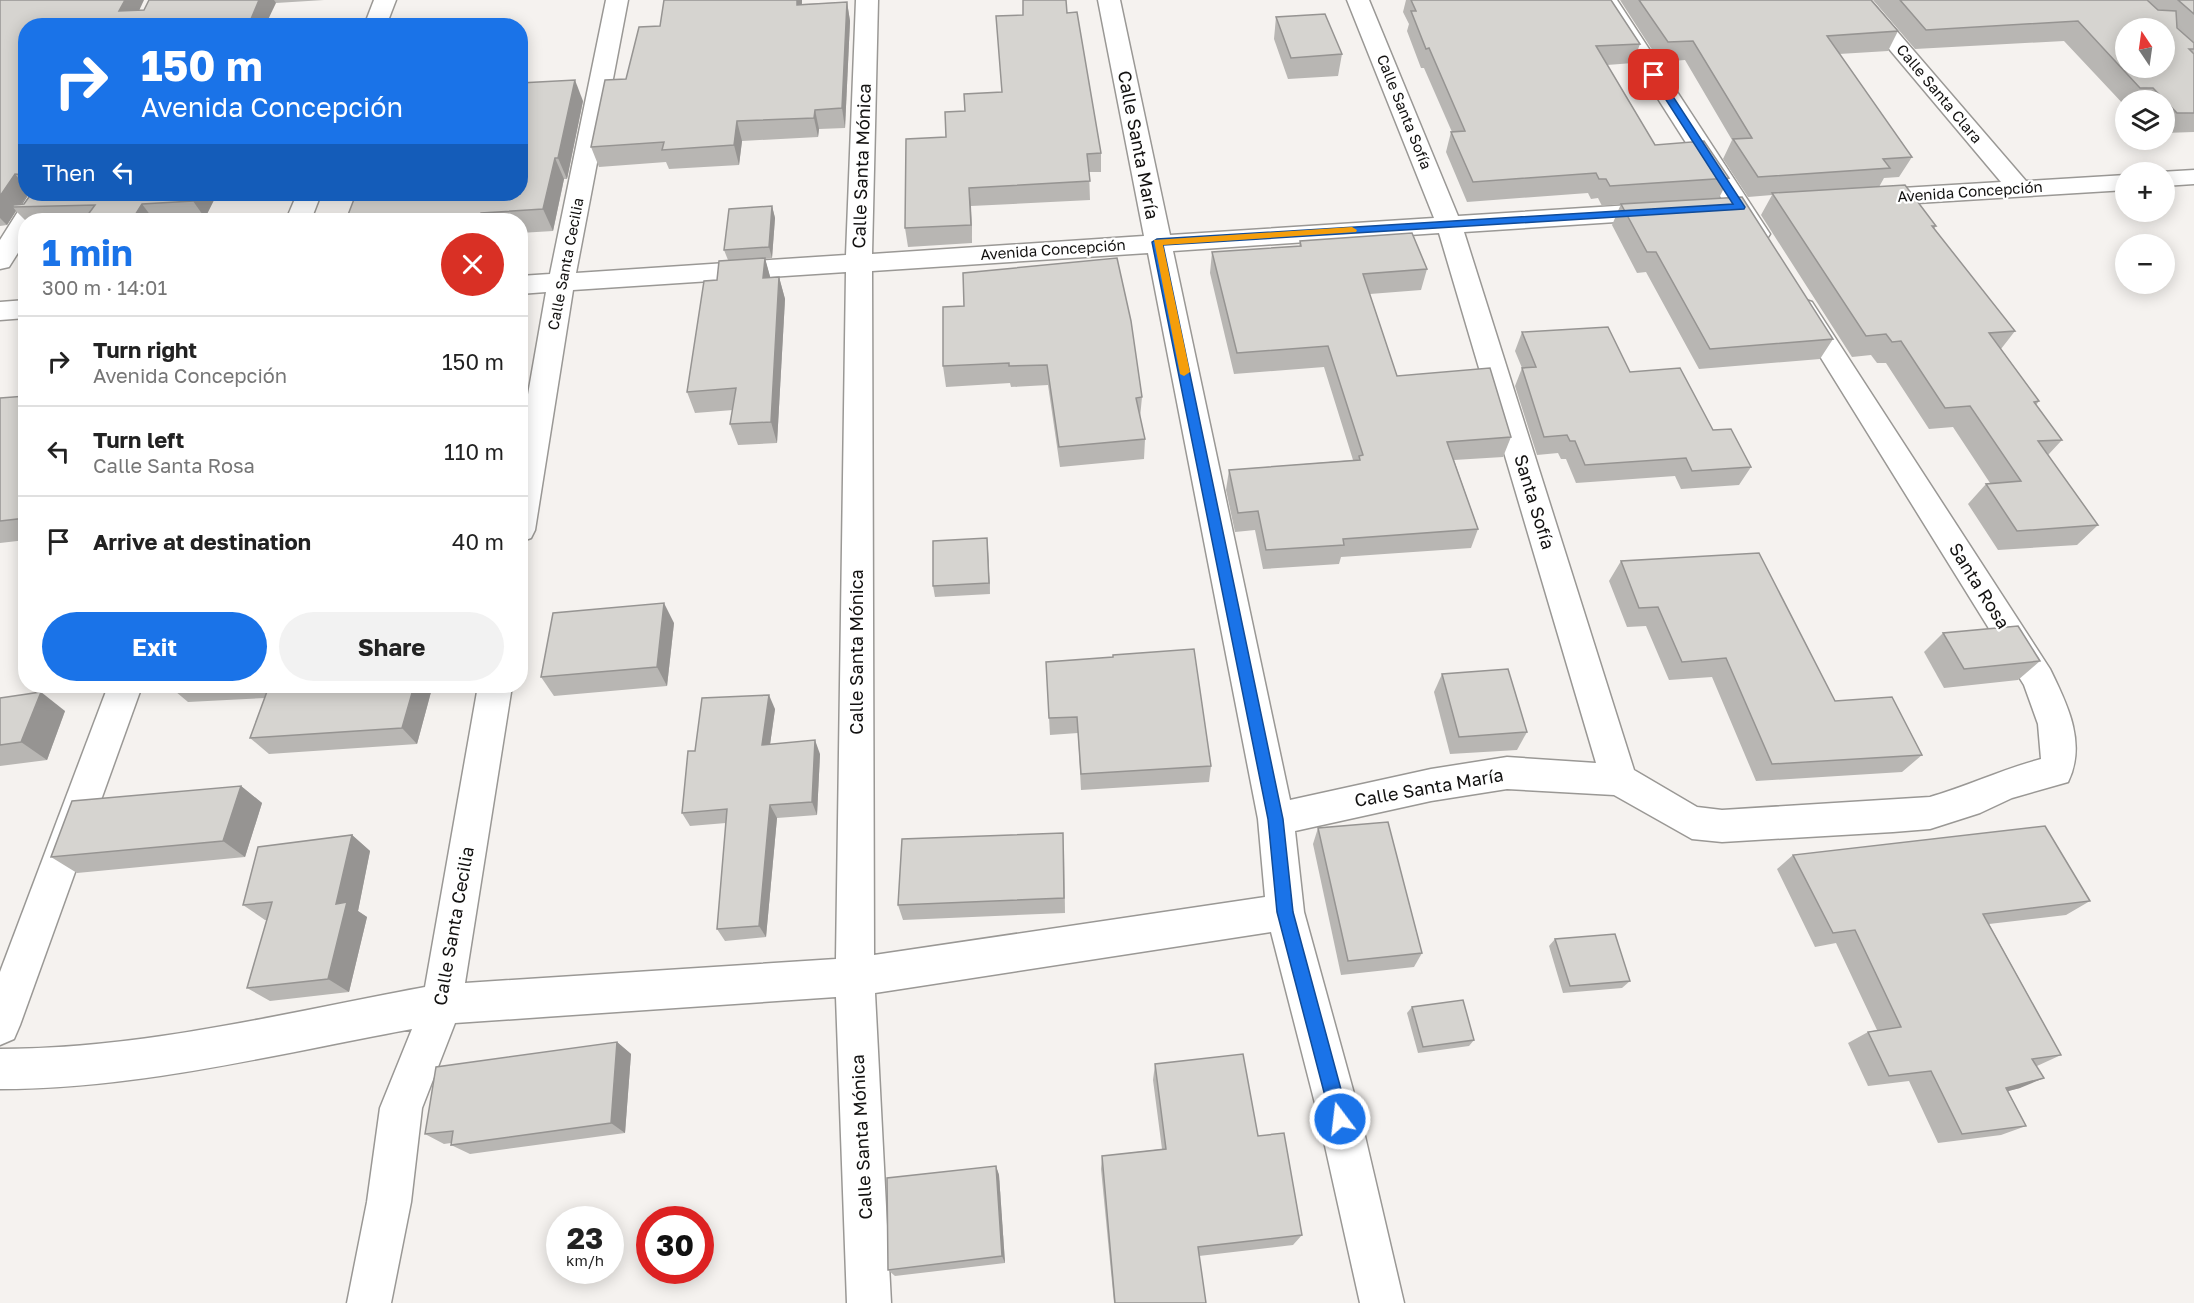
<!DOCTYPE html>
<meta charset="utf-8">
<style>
:root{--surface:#fff;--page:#f2f2f2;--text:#222;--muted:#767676;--line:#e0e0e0;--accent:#1a73e8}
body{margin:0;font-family:"Golos Text",sans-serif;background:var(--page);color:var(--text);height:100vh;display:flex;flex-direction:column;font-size:22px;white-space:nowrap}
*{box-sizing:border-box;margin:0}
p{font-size:20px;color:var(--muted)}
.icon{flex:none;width:33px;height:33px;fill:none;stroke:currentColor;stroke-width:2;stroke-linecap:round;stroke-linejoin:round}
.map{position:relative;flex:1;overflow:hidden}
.details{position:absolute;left:18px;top:213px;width:510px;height:480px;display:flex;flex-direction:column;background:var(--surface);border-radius:24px;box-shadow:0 3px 15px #0003}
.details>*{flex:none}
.top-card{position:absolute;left:18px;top:18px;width:510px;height:183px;border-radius:24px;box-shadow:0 3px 15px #0003;background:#1a73e8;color:#fff;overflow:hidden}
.needle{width:39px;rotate:347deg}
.buttons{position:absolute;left:2115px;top:18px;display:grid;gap:12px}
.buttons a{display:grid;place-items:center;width:60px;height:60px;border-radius:50%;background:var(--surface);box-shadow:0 3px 15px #0003;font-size:30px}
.speed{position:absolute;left:546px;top:1206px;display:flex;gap:12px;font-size:30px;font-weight:700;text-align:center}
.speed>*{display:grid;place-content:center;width:78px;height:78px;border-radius:50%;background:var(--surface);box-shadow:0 3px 15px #0003;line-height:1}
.speed small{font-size:15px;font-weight:400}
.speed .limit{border:9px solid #d22;background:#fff;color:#111}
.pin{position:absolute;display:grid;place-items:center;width:51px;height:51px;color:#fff;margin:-26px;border-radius:12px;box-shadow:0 3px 9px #0006}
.me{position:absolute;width:66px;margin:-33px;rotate:345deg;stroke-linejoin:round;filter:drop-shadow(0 0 4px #0008)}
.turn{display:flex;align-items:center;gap:21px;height:126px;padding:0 24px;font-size:27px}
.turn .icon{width:78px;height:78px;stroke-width:2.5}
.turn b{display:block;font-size:42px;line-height:51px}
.then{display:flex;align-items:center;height:57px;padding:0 24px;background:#0003;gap:12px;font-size:22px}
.round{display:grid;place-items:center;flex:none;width:63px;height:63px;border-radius:32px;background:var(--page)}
.summary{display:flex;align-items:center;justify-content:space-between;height:102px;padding:0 24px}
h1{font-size:36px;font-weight:700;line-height:45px;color:var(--accent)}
.cta{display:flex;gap:12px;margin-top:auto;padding:12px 24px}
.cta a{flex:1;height:69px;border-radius:36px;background:var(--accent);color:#fff;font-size:24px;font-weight:700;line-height:69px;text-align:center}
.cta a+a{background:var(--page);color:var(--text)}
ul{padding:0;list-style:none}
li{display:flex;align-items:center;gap:18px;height:90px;padding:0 24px;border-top:2px solid var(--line)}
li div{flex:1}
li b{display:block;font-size:22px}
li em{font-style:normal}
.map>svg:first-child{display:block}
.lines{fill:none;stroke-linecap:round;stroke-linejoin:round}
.street-casing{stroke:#9a9895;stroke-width:3}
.street{fill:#fff;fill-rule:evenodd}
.wall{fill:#b8b6b3}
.shaded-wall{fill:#969492}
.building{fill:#d6d4d0;stroke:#969492;stroke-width:1.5;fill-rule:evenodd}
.route{fill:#1a73e8;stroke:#114b97;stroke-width:1.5}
.slow{fill:#f59e0b}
.labels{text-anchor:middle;stroke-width:4.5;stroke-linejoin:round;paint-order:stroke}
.far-street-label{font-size:15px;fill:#131211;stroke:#fff}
.street-label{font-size:18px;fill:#131211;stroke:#fff}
</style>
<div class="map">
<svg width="2194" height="1303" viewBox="0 0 2194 1303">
<rect width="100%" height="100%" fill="#f5f2ef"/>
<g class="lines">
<!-- street casing -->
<g class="street-casing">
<g id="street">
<path d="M374 0H396L386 26H364Z"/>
<path d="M606 0H628L576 273 846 255 856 0H878L872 254 1144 236 1098 0H1120L1170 235 1434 218 1347 0H1369L1458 216 1662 203 1671 205 1674 211 1671 217 1662 219 1464 232 1634 770 1697 807 1722 810 1930 797C1968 786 2003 769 2041 759L2038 724 2024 685 1790 308 1794 302 1803 299 1812 302 2050 669C2067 704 2087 743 2068 782L2012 798 1980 813 1930 829 1893 832 1722 842 1692 839 1614 795 1507 789 1431 801 1295 831 1304 912 1361 1119 1404 1303H1360L1319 1119 1271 932 875 993 891 1303H847L836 997 455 1023 422 1108 411 1202 391 1303H347L367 1202 380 1108 412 1029C276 1054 139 1089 0 1089V1049C143 1049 285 1013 425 987L478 686H512L465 983 836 959 846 272 573 290 535 530 531 538 520 542V440L546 292 520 294V276L550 274ZM1439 233 1596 763 1507 757 1431 769 1290 800 1173 251ZM1148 253 1258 819 1265 897 874 955 872 271Z"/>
<path d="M1595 0H1617L1770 234 1766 240 1757 242 1748 240Z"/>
<path d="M1848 0H1870L2026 181 2126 175V190L1869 206 1860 203 1857 198 1860 193 1869 190 2001 182Z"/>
<path d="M2194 170V184L2164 186V172H2160Z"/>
<path d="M29 194H53L37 220H26V240L9 267 0 269V240Z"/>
<path d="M297 194H321L311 220H286Z"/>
<path d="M26 300V318L0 320V302Z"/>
<path d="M108 686H142L20 1025 14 1039 0 1045V972Z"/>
</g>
</g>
<!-- street -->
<use href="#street" class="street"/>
</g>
<!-- wall -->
<g class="wall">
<path d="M0 0 139 10H144L149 0H324L276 3 26 26V194H28L21 204H24L31 194H217L205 218 168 220H26V221L16 211 7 225 0 226Z"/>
<path d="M664 0H802V4L847 2 850 21 845 128 819 129 818 137 742 141 739 165 669 169 666 162 599 167 591 147 660 26Z"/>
<path d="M1406 0H1611L1640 44 1633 63 1607 65 1655 145 1729 178 1719 198 1833 339 1820 359 1699 369 1646 272 1637 273 1612 225 1621 204 1602 206 1598 198 1591 199 1588 193 1467 202 1446 152 1451 132H1452L1424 68H1421L1407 31 1409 24 1403 12Z"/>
<path d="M1620 0H1871L1898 31 1888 51 1839 54 1912 157 1899 177 1884 178 1879 187 1936 226 1934 229 2015 331 2001 349 2039 401 2036 405 2062 440 2048 455 2098 525 2077 545 1998 550 1968 504 1986 484 1990 483 1953 427 1929 429 1886 363H1877L1871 355 1852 357 1761 215 1772 195 1748 197 1723 159 1732 140 1685 60 1660 62Z"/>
<path d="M1873 0H2194V132L2164 133V100H2126V107L2064 41 1915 49Z"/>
<path d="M1067 13 1101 153V172H1089L1090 200 971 206 972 243 908 247 905 228 946 137 965 111 1002 92Z"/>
<path d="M1276 17 1342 54 1338 76 1288 79 1274 39Z"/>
<path d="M583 101 567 179H564L553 231 520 233V220H346Z"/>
<path d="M772 206 775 218 772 258 765 259 770 277H779L785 299 777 443 738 445 730 424 733 410 695 413 687 392 717 280 728 260 724 250Z"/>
<path d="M1300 241 1427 269 1421 290 1370 294 1397 376 1511 437 1503 457 1454 460 1478 529 1471 548 1341 557 1339 564 1263 569 1255 530 1235 532 1226 490 1229 470 1353 460 1324 367 1234 374 1210 273 1212 252 1299 247Z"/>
<path d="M964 306 1142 397 1140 418 1145 439 1144 459 1060 467 1048 385 1011 387 1010 383 946 387 943 366Z"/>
<path d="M1522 332 1630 372 1751 467 1739 485 1681 489 1675 476 1576 483 1566 459H1561L1558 453 1537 455 1515 386 1522 368 1515 351Z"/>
<path d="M26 396V540L0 543V398Z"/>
<path d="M987 538 990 594 935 597 933 586Z"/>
<path d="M1621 561 1835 701 1922 755 1902 772 1756 781 1712 677 1669 680 1646 626 1627 627 1609 581Z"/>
<path d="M674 623 667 686 554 696 541 677Z"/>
<path d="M1943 633 2040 661 2018 680 1944 688 1924 652Z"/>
<path d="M1046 662 1211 766 1209 782 1081 790 1078 733 1050 735Z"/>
<path d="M1442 674 1527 732 1517 750 1450 754 1434 692Z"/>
<path d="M169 686H426L431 692 417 744 269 754 250 738 265 698 188 702Z"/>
<path d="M0 698 65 711 47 760 0 766Z"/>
<path d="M775 709 770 744 820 754 817 815 777 818 766 937 725 941 717 929 726 823 690 826 682 813 695 751Z"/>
<path d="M241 786 262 803 245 857 77 873 51 857Z"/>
<path d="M1318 828 1422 953 1414 967 1341 975 1313 844Z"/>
<path d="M352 835 370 851 358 911 367 917 349 992 270 1001 247 988 267 920H265L243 905Z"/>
<path d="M1064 849 1065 913 903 920 898 905Z"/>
<path d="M1793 855 2090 901 2066 915 1989 924 2061 1055 2037 1066 2020 1088 2008 1091 2026 1126 2001 1135 1938 1143 1909 1081 1868 1086 1848 1043 1868 1032 1877 1030 1836 943 1815 947 1777 869Z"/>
<path d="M1555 939 1630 981 1622 988 1563 993 1549 946Z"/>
<path d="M1412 1007 1474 1040 1469 1046 1418 1053 1407 1013Z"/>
<path d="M617 1042 631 1054 625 1133 470 1154 451 1145V1143L444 1144 425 1134Z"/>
<path d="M1155 1064 1258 1136 1302 1235 1293 1245 1199 1256 1206 1303H1114L1101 1169 1102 1156 1162 1149 1153 1080Z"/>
<path d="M996 1166 999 1175 1005 1263 895 1276 888 1270Z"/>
</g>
<!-- shaded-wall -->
<g class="shaded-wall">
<path d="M125 0H144L132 26 119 11Z"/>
<path d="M259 0H274L276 3 265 26H248Z"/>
<path d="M797 0H802L801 24 797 5Z"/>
<path d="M847 2 850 21 845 128 842 108Z"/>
<path d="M575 80 583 101 567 179 558 158Z"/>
<path d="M815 110 819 129 818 137 814 118Z"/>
<path d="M737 121 742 141 739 165 734 145Z"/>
<path d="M555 158 564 179 553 231 543 209Z"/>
<path d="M15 174 26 188V194H28L19 207H13L16 211 7 225 0 218V196Z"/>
<path d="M969 188 971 206 972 243 971 225Z"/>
<path d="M196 194H217L205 218 193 201Z"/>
<path d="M142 204 154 220H132Z"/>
<path d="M772 206 775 218 772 258 769 247Z"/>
<path d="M481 213 484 220H479Z"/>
<path d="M765 258 771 280 763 278Z"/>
<path d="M779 277 785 299 777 443 771 422Z"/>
<path d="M987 538 988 549 990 594 989 583Z"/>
<path d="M664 603 674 623 667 686 657 667Z"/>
<path d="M414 686H426L431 692 417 744 402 728Z"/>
<path d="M41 692 65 711 47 760 21 742Z"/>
<path d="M769 695 775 709 768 759 762 745Z"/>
<path d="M815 740 820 754 817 815 812 802Z"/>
<path d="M241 786 262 803 245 857 223 841Z"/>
<path d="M770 805 777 818 766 937 759 926Z"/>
<path d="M352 835 370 851 358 911 367 917 349 992 328 979 336 904Z"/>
<path d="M617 1042 631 1054 625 1133 611 1123Z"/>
<path d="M2044 1078 2020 1088 1982 1098 2006 1088Z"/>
<path d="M996 1166 999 1175 1005 1263 1002 1256Z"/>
</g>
<!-- building -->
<g class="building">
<path d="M0 0H125L119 11 144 10 149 0H259L248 26H26V175L15 174 0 196Z"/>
<path d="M664 0H797V5L847 2 842 108 815 110 814 118 737 121 734 145 662 150 664 142 591 147 605 80 626 79 639 27 660 26Z"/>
<path d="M1023 0H1066L1067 13 1077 12 1101 153 1087 154 1090 181 969 188 971 225 905 228 906 139 946 137 945 112 965 111 964 94 1002 92 996 16 1023 15Z"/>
<path d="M1411 0H1611L1640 44 1596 46 1655 145 1704 141 1729 178 1610 186 1606 179H1599L1596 173 1473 182 1451 132 1465 131 1429 48 1426 49 1411 11H1416Z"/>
<path d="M1639 0H1871L1898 31 1827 36 1912 157 1883 159 1890 168 1758 177 1733 139 1752 138 1693 41 1668 42Z"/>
<path d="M1900 0H2147L2158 10 2176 11 2177 28 2194 43V49H2189L2194 54V113H2177L2153 88H2140L2078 21 1926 30ZM2126 28H2164V68H2126Z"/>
<path d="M2178 0H2194V14Z"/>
<path d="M1325 14 1342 54 1291 58 1276 17Z"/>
<path d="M575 80 558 158H555L543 209 481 213 479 220H346L356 194H520V83Z"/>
<path d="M1905 185 1936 226H1932L2015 331 1989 333 2039 401 2034 402 2062 440 2038 441 2098 525 2017 531 1986 484 2021 481 1970 406 1945 408 1901 341 1892 342 1886 334 1866 336 1772 193Z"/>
<path d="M31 194H196L193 201 142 204 132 220H84L95 205 13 207V205L24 204Z"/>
<path d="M1742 197 1833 339 1710 349 1656 252H1647L1621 204Z"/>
<path d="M772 206 769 247 724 250 729 209Z"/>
<path d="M1412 233 1427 269 1363 274 1397 376 1490 368 1511 437 1447 442 1478 529 1343 539 1344 545 1266 550 1258 511 1238 513 1229 470 1360 460 1359 456 1363 455 1328 346 1237 353 1212 252 1301 246 1300 241Z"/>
<path d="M765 258 763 278 779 277 771 422 730 424 736 388 687 392 704 281 717 280 719 261Z"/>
<path d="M1117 258 1131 321 1142 397 1136 398 1145 439 1059 447 1047 365 1009 366V363L943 366V307L964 306 963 273Z"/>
<path d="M1608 327 1630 372 1680 368 1713 430 1731 429 1751 467 1692 471 1686 458 1585 465 1575 441H1570L1567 435 1544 437 1522 368 1536 367 1522 332Z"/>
<path d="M26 396V518L0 521V398Z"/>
<path d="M987 538 989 583 933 586V541Z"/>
<path d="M1759 553 1835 701 1892 697 1922 755 1772 764 1726 658 1682 662 1658 607 1639 608 1621 561Z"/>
<path d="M664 603 657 667 541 677 553 613Z"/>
<path d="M2018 626 2040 661 1964 669 1943 633Z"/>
<path d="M1194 649 1211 766 1081 774 1077 717 1049 718 1046 662 1113 657V655Z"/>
<path d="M1508 669 1527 732 1459 737 1442 674Z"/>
<path d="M269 686H414L402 728 250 738Z"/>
<path d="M41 692 21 742 0 745V698Z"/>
<path d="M769 695 762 745 815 740 812 802 770 805 759 926 717 929 727 809 682 813 688 751H695L702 698Z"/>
<path d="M241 786 223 841 51 857 72 801Z"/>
<path d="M1388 822 1422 953 1348 961 1318 828Z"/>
<path d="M2045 826 2090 901 1983 914 2061 1055 2032 1059 2044 1078 2006 1088 2026 1126 1962 1134 1931 1071 1889 1076 1868 1032 1901 1027 1855 930 1833 933 1793 855Z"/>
<path d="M1063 833 1064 898 898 905 902 839Z"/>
<path d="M352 835 336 904 347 902 328 979 247 988 272 902 243 905 258 847Z"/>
<path d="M1615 934 1630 981 1570 986 1555 939Z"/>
<path d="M1463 1000 1474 1040 1423 1047 1412 1007Z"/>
<path d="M617 1042 611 1123 451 1145 453 1131 425 1134 436 1067Z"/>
<path d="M1243 1054 1258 1136 1284 1133 1302 1235 1198 1247 1206 1303H1115L1102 1156 1166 1149 1155 1064Z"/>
<path d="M996 1166 1002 1256 888 1270 887 1178Z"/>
</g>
<!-- route -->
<path class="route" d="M1654 72 1659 75 1745 207 1744 209 1163 245 1283 819 1293 912 1349 1119 1346 1125 1340 1127 1334 1125 1331 1119 1277 912 1268 819 1152 242 1157 239 1733 204 1650 75Z"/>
<!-- slow -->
<path class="slow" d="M1352 227 1357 230 1356 232 1163 245 1190 372 1184 376 1180 374 1154 240Z"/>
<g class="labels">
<!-- far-street labels -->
<g class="far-street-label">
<text transform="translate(1939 94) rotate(50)" y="5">Calle Santa Clara</text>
<text transform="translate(1404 112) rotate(68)" y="5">Calle Santa Sofía</text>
<text transform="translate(1970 192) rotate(-4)" y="5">Avenida Concepción</text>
<text transform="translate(1053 250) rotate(-4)" y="5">Avenida Concepción</text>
<text transform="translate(566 264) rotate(-79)" y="5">Calle Santa Cecilia</text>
</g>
<!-- street labels -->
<g class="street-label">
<text transform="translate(1138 145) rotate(79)" y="6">Calle Santa María</text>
<text transform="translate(862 166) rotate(-88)" y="6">Calle Santa Mónica</text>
<text transform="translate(1534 502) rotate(73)" y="6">Santa Sofía</text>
<text transform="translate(1979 586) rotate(58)" y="6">Santa Rosa</text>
<text transform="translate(857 652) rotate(-90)" y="6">Calle Santa Mónica</text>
<text transform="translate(1429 788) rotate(-10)" y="6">Calle Santa María</text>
<text transform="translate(454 926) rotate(-80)" y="6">Calle Santa Cecilia</text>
<text transform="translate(862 1137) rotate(-93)" y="6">Calle Santa Mónica</text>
</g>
</g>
</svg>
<div class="buttons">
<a><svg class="needle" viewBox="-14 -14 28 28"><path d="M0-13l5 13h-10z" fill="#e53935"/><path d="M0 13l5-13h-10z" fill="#767676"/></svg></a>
<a><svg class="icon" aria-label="layers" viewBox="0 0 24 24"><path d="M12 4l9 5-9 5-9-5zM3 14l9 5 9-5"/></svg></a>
<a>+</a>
<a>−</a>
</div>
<div class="speed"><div>23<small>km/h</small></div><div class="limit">30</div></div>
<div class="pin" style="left:1654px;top:75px;background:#d93025"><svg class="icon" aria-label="arrive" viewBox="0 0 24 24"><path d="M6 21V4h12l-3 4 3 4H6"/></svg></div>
<svg class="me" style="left:1340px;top:1119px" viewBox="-20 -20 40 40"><circle r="17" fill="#1a73e8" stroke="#fff" stroke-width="3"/><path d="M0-11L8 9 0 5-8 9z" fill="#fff"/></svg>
<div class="top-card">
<div class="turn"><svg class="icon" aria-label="right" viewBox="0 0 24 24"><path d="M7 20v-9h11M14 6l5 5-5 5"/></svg><div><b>150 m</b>Avenida Concepción</div></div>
<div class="then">Then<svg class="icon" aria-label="left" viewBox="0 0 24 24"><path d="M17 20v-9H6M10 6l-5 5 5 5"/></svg></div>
</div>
<section class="details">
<div class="summary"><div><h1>1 min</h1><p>300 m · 14:01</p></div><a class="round" style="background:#d93025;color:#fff"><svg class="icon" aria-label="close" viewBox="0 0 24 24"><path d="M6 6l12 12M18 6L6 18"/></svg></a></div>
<ul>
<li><svg class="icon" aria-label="right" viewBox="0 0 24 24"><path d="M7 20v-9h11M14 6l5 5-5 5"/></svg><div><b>Turn right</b><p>Avenida Concepción</p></div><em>150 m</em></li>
<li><svg class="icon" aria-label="left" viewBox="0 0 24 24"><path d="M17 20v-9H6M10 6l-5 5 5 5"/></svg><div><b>Turn left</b><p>Calle Santa Rosa</p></div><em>110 m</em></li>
<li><svg class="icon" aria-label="arrive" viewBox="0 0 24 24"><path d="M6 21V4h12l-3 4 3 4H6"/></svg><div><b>Arrive at destination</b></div><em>40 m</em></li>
</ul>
<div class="cta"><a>Exit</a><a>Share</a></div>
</section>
</div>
